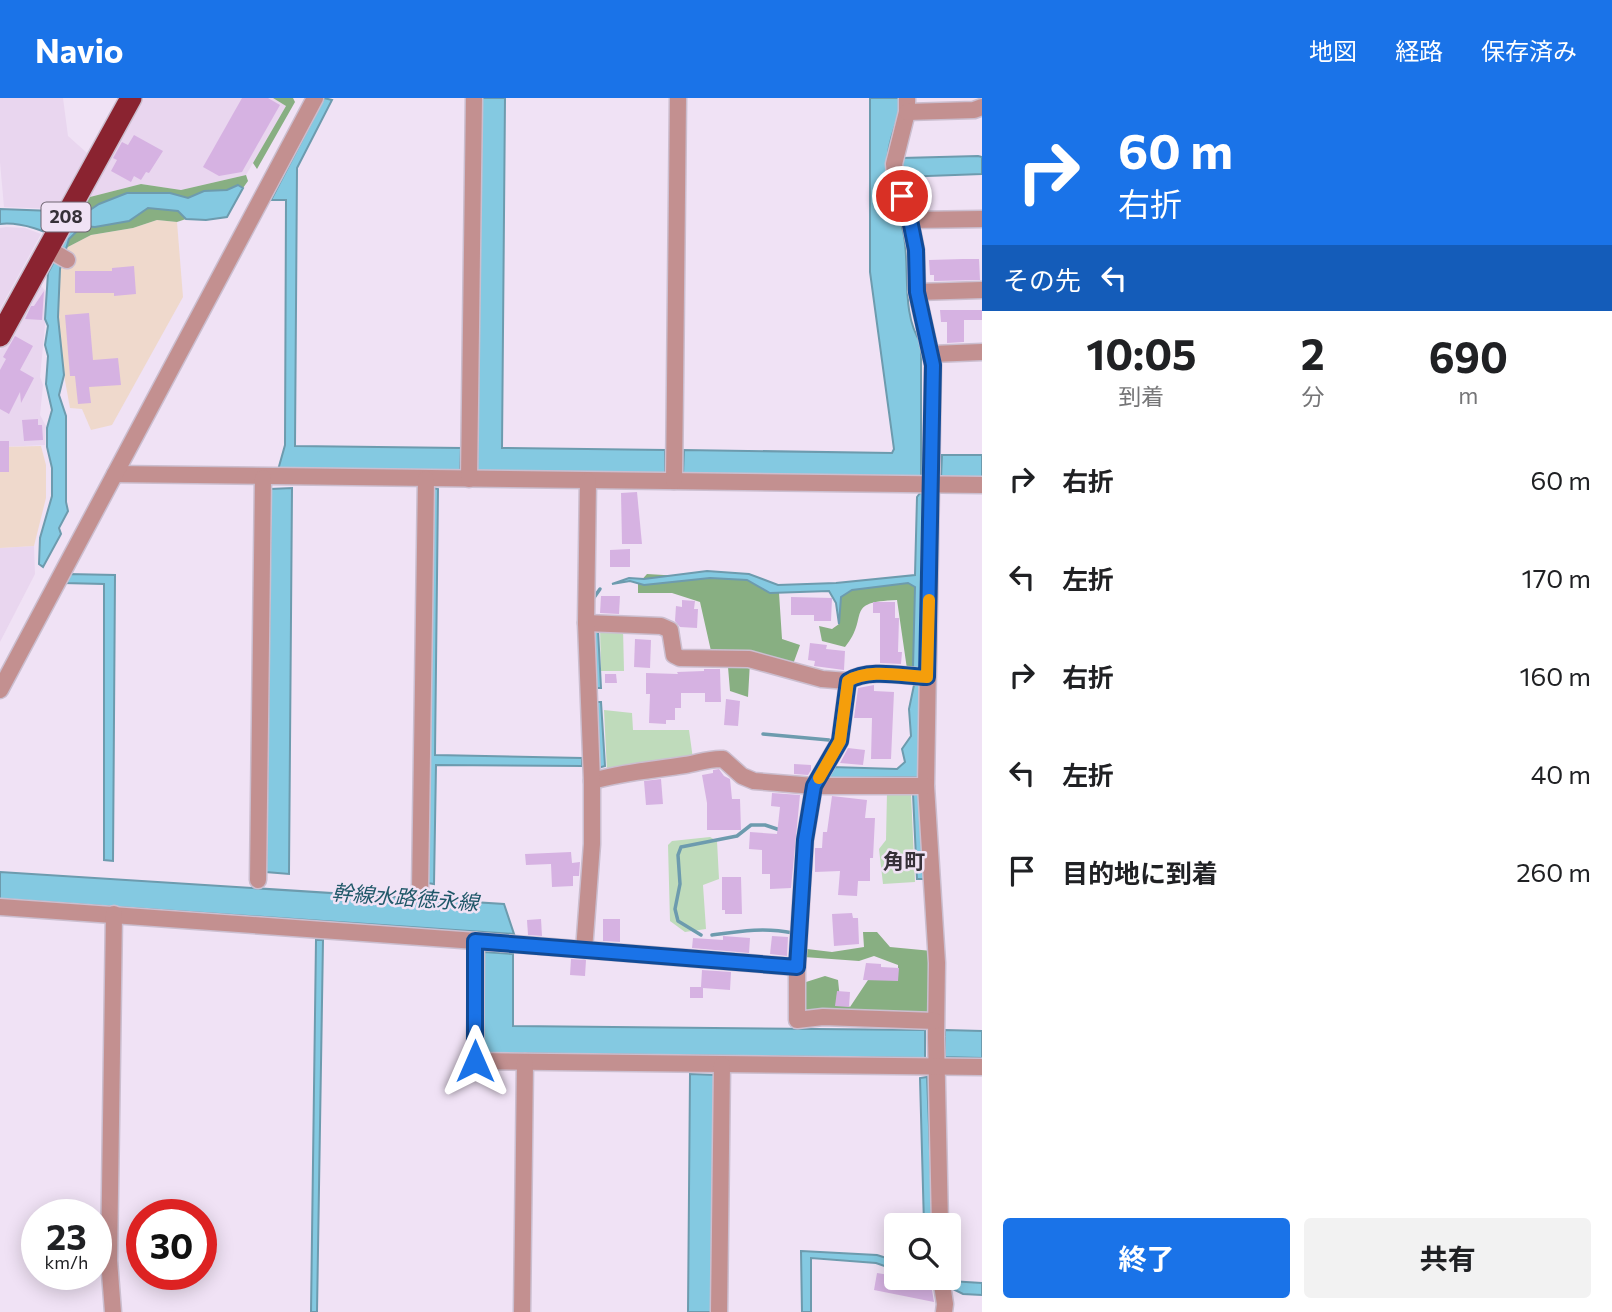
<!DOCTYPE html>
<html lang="ja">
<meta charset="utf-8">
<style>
:root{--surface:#fff;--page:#f2f2f2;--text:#202124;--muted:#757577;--accent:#1a73e8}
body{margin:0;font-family:Commissioner,"Noto Sans JP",sans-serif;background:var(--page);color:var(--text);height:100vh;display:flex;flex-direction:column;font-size:26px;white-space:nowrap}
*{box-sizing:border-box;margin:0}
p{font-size:23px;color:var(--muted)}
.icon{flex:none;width:38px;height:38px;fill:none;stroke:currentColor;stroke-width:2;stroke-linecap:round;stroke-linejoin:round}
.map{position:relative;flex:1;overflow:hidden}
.panel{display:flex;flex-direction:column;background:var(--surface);width:630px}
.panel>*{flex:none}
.guide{background:#1a73e8;color:#fff;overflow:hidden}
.fabs{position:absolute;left:884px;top:1115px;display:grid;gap:14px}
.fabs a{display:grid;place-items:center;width:77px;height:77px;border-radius:7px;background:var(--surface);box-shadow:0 4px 18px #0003;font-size:35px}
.speed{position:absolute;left:21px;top:1101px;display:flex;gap:14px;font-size:35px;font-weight:700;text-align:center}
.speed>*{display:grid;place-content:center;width:91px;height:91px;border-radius:50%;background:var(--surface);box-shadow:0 4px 18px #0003;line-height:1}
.speed small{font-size:18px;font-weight:400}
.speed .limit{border:10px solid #d22;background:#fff;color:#111}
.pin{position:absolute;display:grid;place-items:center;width:60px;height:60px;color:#fff;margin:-30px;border:4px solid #fff;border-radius:50%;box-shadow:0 2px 7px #0007}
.me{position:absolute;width:77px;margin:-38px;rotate:0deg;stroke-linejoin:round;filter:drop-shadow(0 0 5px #0008)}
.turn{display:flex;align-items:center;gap:24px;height:147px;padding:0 21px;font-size:32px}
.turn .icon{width:91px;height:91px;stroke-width:2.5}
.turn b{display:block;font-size:49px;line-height:60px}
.then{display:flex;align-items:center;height:66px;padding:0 21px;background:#0003;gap:14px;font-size:26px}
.eta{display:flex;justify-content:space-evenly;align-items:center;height:119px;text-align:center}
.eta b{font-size:42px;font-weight:700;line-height:49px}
.button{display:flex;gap:14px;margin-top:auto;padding:14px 21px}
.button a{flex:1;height:80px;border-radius:7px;background:var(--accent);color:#fff;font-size:28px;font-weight:700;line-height:80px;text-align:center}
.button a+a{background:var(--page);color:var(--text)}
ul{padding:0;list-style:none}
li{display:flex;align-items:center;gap:21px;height:98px;padding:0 21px}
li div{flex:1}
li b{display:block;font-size:26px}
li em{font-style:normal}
header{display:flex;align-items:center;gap:42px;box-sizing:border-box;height:98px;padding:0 35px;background:var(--accent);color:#fff}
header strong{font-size:33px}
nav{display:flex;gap:38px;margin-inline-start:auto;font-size:24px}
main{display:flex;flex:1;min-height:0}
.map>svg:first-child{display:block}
.built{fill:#e9d6ef}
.industrial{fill:#efd9cc}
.green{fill:#bfdbbb}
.forest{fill:#88af82}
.water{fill:#84c9e1;stroke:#6d9bae;stroke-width:2}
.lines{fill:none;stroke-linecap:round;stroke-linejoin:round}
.stream{stroke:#6d9bae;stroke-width:3.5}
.building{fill:#d6b2e2}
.minor-casing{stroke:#cbbecf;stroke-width:19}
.highway-casing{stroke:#cbbecf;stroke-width:24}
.minor{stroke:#c39090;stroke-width:16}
.highway{stroke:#8a2330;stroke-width:21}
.route-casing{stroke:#114b97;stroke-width:18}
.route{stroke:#1a73e8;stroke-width:12}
.slow{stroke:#f59e0b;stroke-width:12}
.labels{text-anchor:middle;stroke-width:5;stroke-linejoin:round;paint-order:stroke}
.shield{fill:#f0e2f5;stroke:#6e6571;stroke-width:2}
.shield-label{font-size:18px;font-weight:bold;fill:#363038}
.neighbourhood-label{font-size:21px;font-weight:bold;fill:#363038;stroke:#f0e2f5}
.water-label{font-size:21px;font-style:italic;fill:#1f5768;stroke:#f0e2f5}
</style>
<header>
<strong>Navio</strong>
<nav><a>地図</a><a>経路</a><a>保存済み</a></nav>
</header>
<main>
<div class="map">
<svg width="982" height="1214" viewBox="0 0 982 1214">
<rect width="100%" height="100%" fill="#f0e2f5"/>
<!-- built -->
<g class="built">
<path d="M0 0H63L68 38 87 55 56 111 4 109 0 64Z"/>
<path d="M140 0H273L286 8 246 77 181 92 141 86 86 100Z"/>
<path d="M6 129 25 130 41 136 0 211V130Z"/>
<path d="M37 183 48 196 40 279 43 287 40 317 46 328 45 347 0 349V252Z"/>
<path d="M34 448 35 476 0 544V450Z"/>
</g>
<!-- industrial -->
<g class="industrial">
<path d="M157 122 177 124 183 199 112 327 91 332 82 311 70 310 64 277 58 219 60 171 66 150 91 137 133 130Z"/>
<path d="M41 348 46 367V400L34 448 0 450V349Z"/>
</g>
<!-- green -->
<g class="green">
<path d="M600 529 623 530 624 573H601Z"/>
<path d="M604 612 632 615 633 632H689L693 661 607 673Z"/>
<path d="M887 694 911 695 915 784 883 786 879 751 886 742Z"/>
<path d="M710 739 717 743 719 781 703 787 706 831 685 834 670 823 668 747 672 743Z"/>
</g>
<!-- forest -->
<g class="forest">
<path d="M273 0H293L295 4 257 71 253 65 286 8Z"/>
<path d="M246 77 248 83 243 90 238 87 227 92 204 93 188 100 170 95 99 106 81 118H76L86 100 141 86 181 92Z"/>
<path d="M148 110 178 113 186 121 177 124 157 122 133 130 91 137 66 150 69 141 82 128 95 129 129 123Z"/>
<path d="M647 476 747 482 770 495H779L782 541 800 547 792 569 750 564 748 599 730 593 727 557 711 553 700 504 672 495H638V486Z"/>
<path d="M908 485 915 489 913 569 907 571 897 502C842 504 871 518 845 549L822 543 819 528 832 531 839 526 841 499 852 492Z"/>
<path d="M863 834H877L890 849 932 853 930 918 805 913 806 884 825 878 838 882 840 901 850 909 870 879 898 878V867L874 858 859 863 804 859 807 851 832 854 864 849Z"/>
</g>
<!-- water -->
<g class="water">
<path d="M324 0 332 2 297 70 295 348 461 350 460 374 278 372 285 347 286 102H271Z"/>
<path d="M481 0H505L502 350 665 352V377L477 374Z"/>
<path d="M870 0H901L902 7C896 25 888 45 887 64 887 90 900 114 904 138 910 172 901 216 921 245V379L683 377 684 352 892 355 894 351 870 174Z"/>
<path d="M978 58 982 59V76L901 79 902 60Z"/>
<path d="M238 87 243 90 227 119 206 122 186 121 178 113 148 110 129 123 95 129 82 128 69 141 60 171 58 219 64 277 59 297 66 318V404L68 413 59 430 61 436 43 469 39 466 40 440 52 398V370L47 349V330L52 312 46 286 48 258 45 247 48 228 45 221 48 175 62 148C54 132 17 124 0 126V111L53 113 81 118 99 106 127 95H170L188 100 204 93 227 92Z"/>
<path d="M942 357H982V380H941Z"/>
<path d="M292 390 289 776 266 774 271 391Z"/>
<path d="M432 390 438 391 435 657 582 660V668L436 667 434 786 427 785Z"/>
<path d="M920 395 925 396 921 564 918 571 913 569 915 489 908 485 852 492 841 499 839 526 836 505 829 493 770 495 747 482 710 480 644 487 630 483 612 486 629 480 644 481 707 473 749 476 778 487 836 485 915 477 917 399Z"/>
<path d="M68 476 115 477 113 763 104 762V486L64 485Z"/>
<path d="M593 532H598L601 590H593Z"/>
<path d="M914 587H920V679L827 680 832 669 897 671 905 664 902 651 911 638 909 611Z"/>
<path d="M594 604H601L605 668 598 670Z"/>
<path d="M921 695 925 781H917L913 696Z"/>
<path d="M0 774 504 806 514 836 0 801Z"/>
<path d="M316 842H323L317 1214H311Z"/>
<path d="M484 854 513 856V928L925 932V960L483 955Z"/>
<path d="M945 932 982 933V960L945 959Z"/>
<path d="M690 976 715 977 712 1214H688Z"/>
<path d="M927 979 933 1127H924L920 980Z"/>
<path d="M801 1153 877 1157 896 1163V1172L876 1165 811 1160V1214H802Z"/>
<path d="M950 1183 982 1185V1197L963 1196 951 1190Z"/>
</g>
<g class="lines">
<!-- stream -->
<g class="stream">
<path d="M593 501 600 491"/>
<path d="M763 636 829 642"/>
<path d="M701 837 678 823 675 811 680 786 678 757 681 749 737 738 751 727H765L780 732"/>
<path d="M712 837C740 833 765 829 793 835"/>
</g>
</g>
<!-- building -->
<g class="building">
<path d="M242 0H268L280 7 242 74 219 78 203 69Z"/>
<path d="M134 37 163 53 149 75 146 74 141 82 134 78 131 84 111 73 117 62 113 60 122 44 128 47Z"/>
<path d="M963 161H979L980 182 934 183V177H930L929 162Z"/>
<path d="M134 168 136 196 114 198V195H75V173H112V170Z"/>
<path d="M44 193 42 222 25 221 31 208H34Z"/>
<path d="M940 212H982V222H964V244L947 245V224H941Z"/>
<path d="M89 215 93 262 118 260 121 287 89 289 91 305 78 306 75 278H70L65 217Z"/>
<path d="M15 238 33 248 20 272 34 280 21 305 20 294 9 316 0 311V272L6 261 3 259Z"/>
<path d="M38 321V327H42L43 342 24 343 22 322Z"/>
<rect x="0" y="343" width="9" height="31"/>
<path d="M637 394 642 446H622L621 395Z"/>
<path d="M630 451V469H610V452Z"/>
<path d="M601 498H620L619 516 600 515Z"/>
<path d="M791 499 832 500 831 523H814V517H791Z"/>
<path d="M682 502 695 503 694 511H698L697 530 680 529 675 523 676 508 682 509Z"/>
<path d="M873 504H895V520H899L898 554H902L901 566 880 565V515H873Z"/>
<path d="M635 541 651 542 650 570 634 569Z"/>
<path d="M810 545 827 547 826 551 845 553 844 572 814 568 815 563 808 562Z"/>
<path d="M704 571H720L721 604H705V595H681V610H675V622H666V626L649 625 650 596H646V575L678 576 677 574 704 573Z"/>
<path d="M605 576H616L617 585H605Z"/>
<path d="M874 587V593L894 594 891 661H871L872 620H854L858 590Z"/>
<path d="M726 601 740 603 738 628 724 627Z"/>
<path d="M848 650 865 652 863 667 840 665Z"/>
<path d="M794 666 811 667V672L808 677 794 676Z"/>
<path d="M719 671 724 678 730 681 732 701H740L741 732H707V705L702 677 713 675V672Z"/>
<path d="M661 681 663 706 646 707 644 683Z"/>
<path d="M772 695 800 697 791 790 770 791V776H762V752L749 751 750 734 777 736 780 709 771 708Z"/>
<path d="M832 698 867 702 865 720H875L873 760H870V783H858L857 798 838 797 840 773 815 774V750H822L823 734H827Z"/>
<path d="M571 754 572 765 580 764 579 778H573V788L552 789 551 766 526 767 525 756Z"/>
<path d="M722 779H741L742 816H725V812H722Z"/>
<path d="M852 815 853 820H858L859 846 834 848 832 816Z"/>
<path d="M541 821 542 838 528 837 527 822Z"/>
<path d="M603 821H620V844L603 843Z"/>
<path d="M723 838 750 840 749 855 692 850 693 840 723 842Z"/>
<path d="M772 838 788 839 787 858 770 856Z"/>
<path d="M571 861 586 862 585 878 570 877Z"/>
<path d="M866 865 881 866V869L899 870 898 883 863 882Z"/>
<path d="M702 872 731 874 730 892 703 890V900H690V889H701Z"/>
<path d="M837 893 850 894 849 909 835 908Z"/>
<path d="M877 1175 914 1181 913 1183 931 1186 934 1204 874 1192Z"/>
</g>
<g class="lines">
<!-- minor casing -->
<g class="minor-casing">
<g id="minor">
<path d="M907 0V14L894 66 895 75 910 122 916 152 917 194 933 267 926 688 937 865 936 939 940 1127"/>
<path d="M907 14 974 12 982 9"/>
<path d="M910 122 982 121"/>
<path d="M48 151 67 162"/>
<path d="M917 194 982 192"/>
<path d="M932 256 982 254"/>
<path d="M115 376 982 387"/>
<path d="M469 381 474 0"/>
<path d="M674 383 678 0"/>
<path d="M586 525 661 528 670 532 674 557 680 560 749 561 822 581 848 583"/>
<path d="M927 579C903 578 869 570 848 583L840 643 814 688 805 742 797 869V922L823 919 935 923"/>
<path d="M0 592 315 0"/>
<path d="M592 683C623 674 654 672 685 667 698 665 710 660 723 661L742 678 754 683 814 688H926"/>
<path d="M258 782 263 380"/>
<path d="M420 793 426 381"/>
<path d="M0 809 476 843 475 963 982 969"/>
<path d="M476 843 797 869"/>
<path d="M584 852 592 746V683L586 525 588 383"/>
<path d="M941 1180 945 1206 944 1214"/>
<path d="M113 1214 109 1162 114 816"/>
<path d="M522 1214 525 964"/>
<path d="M719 1214 722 967"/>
</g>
</g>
<!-- highway casing -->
<g class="highway-casing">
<path id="highway" d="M0 238 131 0"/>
</g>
<!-- minor -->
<use href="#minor" class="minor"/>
<!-- highway -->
<use href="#highway" class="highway"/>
</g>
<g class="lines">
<!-- route casing -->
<g class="route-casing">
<path id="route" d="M475 963V843L797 869 805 742 814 688 840 643 848 583C869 570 902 578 927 579L933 267 917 194 916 152 910 122 902 98"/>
</g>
<!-- route -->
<use href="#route" class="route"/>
<!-- slow -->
<path class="slow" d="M819 680 840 643 848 583C869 570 902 578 927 579L929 502"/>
</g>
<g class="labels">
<!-- shield labels -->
<rect class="shield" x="41.5" y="104.5" width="49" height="29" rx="5"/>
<g class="shield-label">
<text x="66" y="125">208</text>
</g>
<!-- neighbourhood labels -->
<g class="neighbourhood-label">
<text x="904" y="771">角町</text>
</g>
<!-- water labels -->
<g class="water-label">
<text transform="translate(405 800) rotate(4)" y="7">幹線水路徳永線</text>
</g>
</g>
</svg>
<div class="fabs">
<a><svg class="icon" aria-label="search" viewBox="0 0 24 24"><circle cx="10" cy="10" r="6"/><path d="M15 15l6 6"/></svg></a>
</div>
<div class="speed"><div>23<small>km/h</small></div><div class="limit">30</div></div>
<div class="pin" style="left:902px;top:98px;background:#d93025"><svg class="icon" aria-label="arrive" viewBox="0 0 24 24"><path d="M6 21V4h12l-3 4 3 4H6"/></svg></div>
<svg class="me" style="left:475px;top:963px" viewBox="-20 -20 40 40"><path d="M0-17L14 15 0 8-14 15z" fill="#1a73e8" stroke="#fff" stroke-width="4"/></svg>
</div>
<section class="panel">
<div class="guide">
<div class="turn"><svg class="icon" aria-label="right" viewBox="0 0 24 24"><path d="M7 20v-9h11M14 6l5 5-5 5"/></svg><div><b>60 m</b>右折</div></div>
<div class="then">その先<svg class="icon" aria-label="left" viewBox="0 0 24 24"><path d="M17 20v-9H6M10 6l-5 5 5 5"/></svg></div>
</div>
<div class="eta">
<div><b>10:05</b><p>到着</p></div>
<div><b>2</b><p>分</p></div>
<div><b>690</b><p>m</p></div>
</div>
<ul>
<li><svg class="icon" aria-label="right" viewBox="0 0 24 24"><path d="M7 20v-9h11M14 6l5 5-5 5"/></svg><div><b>右折</b></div><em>60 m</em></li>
<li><svg class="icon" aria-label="left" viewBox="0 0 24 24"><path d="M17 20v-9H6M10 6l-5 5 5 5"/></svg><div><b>左折</b></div><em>170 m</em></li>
<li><svg class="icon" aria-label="right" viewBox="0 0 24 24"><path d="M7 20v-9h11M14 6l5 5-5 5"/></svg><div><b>右折</b></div><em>160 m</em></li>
<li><svg class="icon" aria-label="left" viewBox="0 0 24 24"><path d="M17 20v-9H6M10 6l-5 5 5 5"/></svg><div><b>左折</b></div><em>40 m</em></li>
<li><svg class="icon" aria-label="arrive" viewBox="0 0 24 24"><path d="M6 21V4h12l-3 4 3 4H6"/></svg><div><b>目的地に到着</b></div><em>260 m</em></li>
</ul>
<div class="button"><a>終了</a><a>共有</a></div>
</section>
</main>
